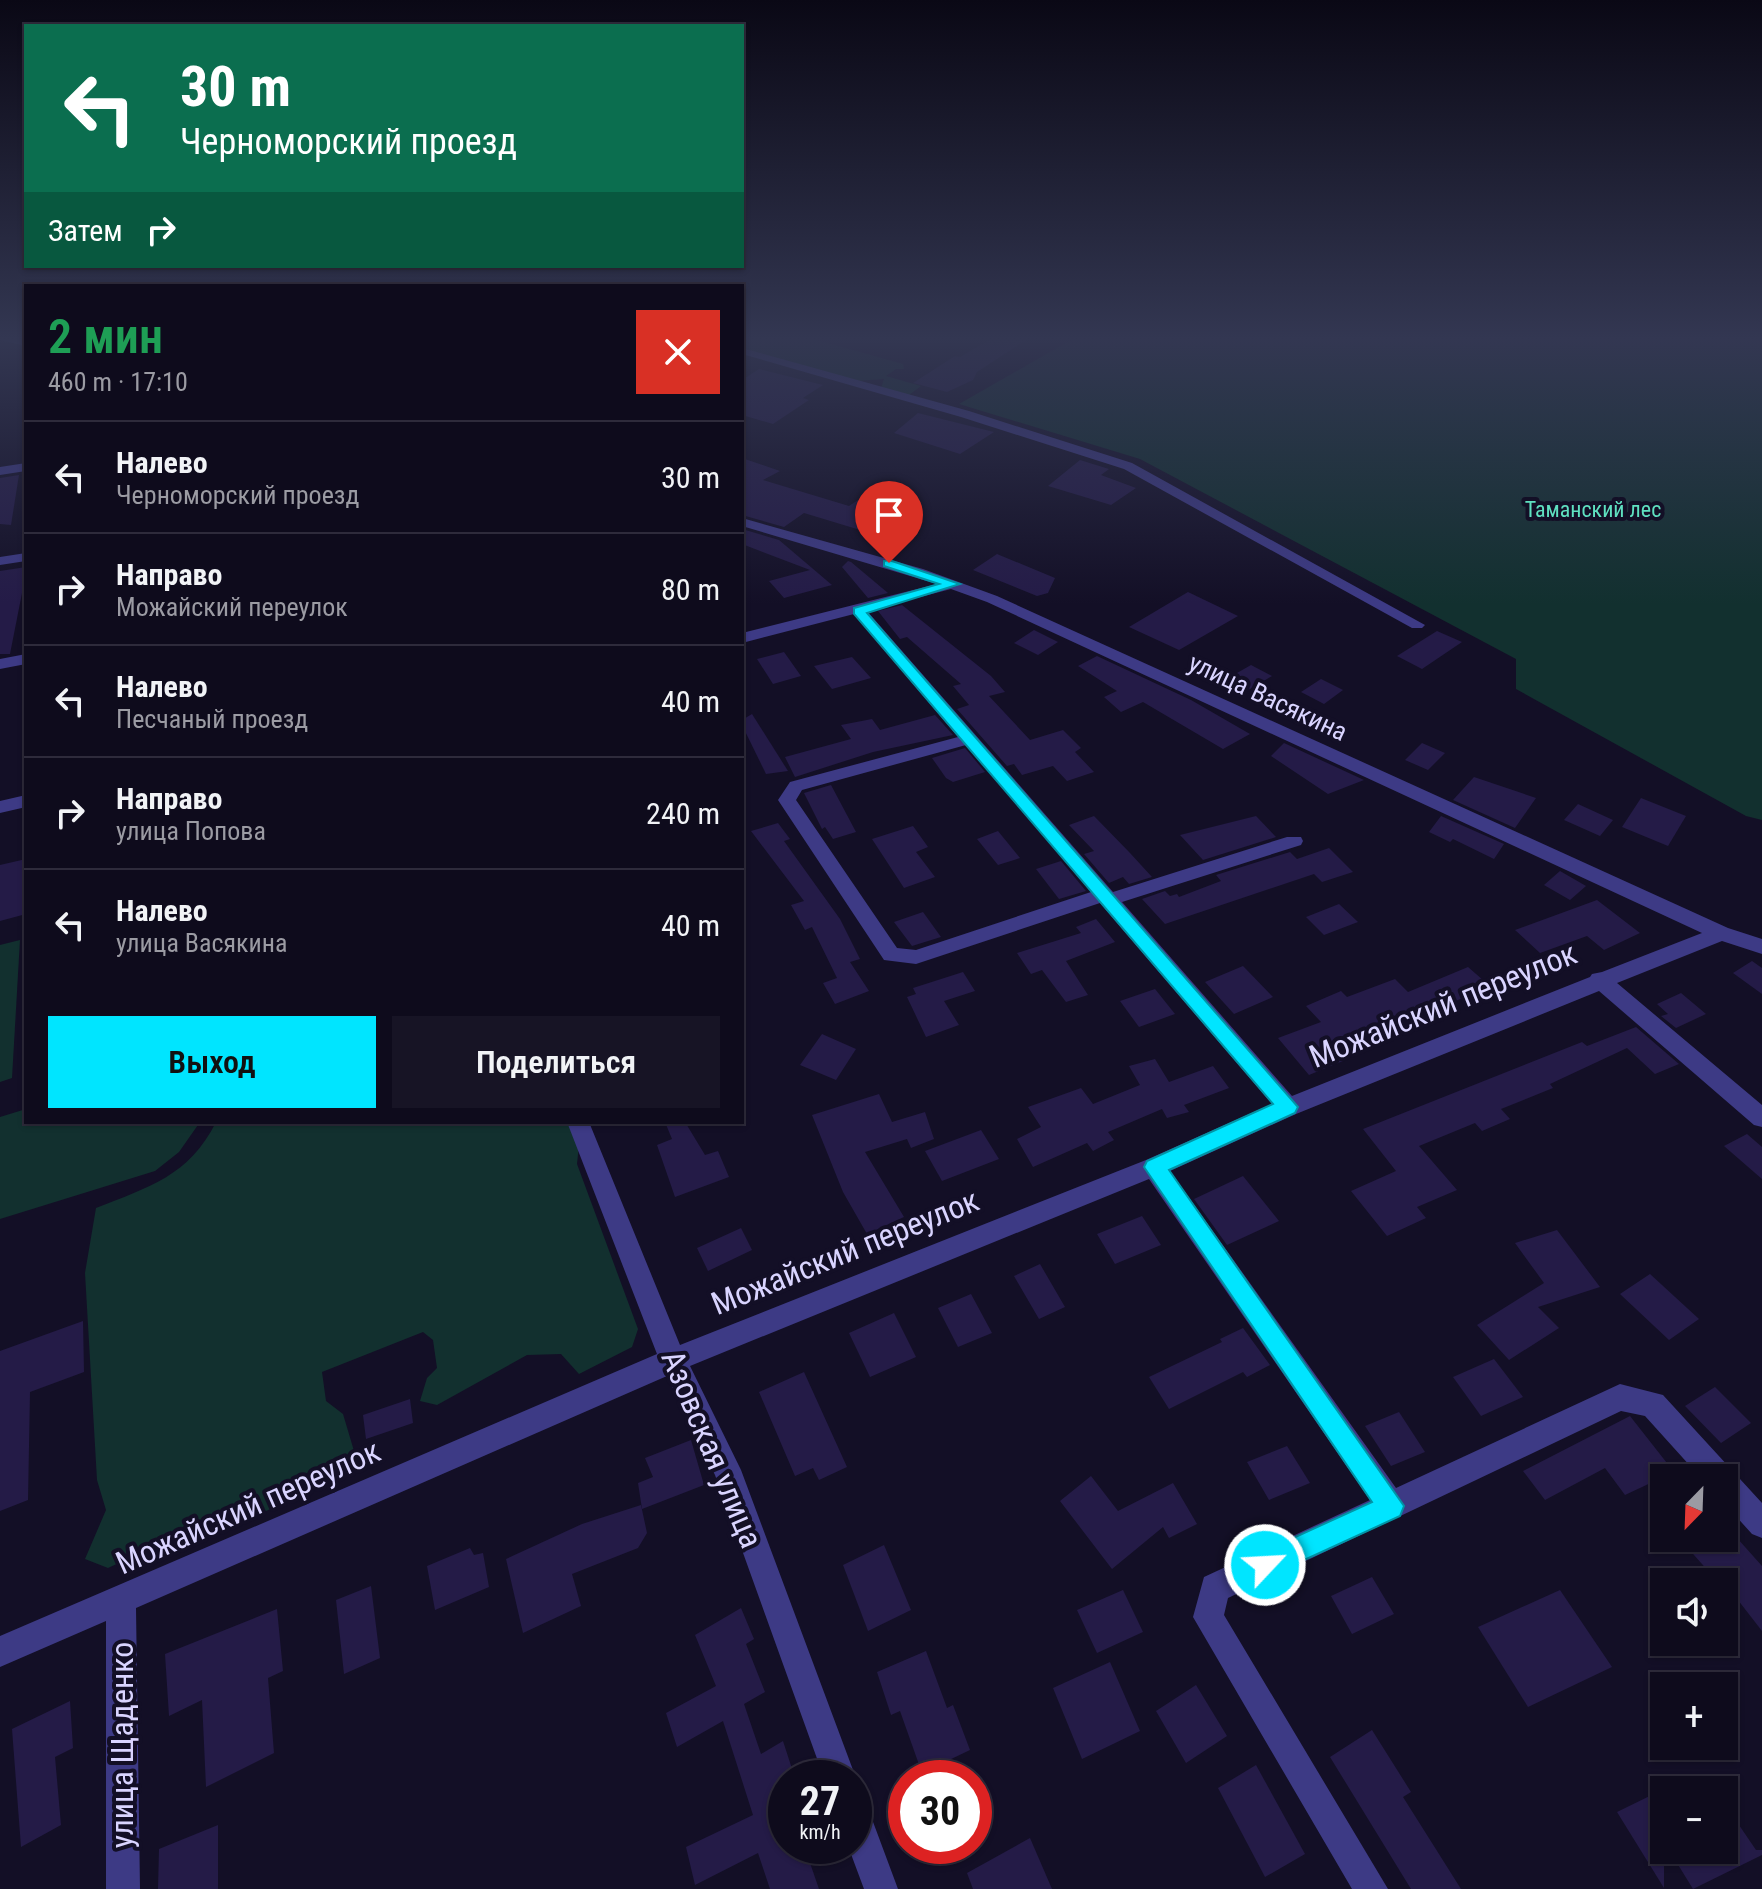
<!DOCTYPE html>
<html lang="ru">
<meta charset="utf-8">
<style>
:root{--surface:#0e0b1c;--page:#171425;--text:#f1f3f6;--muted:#9b9ba3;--line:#2e2b3b;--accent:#00e5ff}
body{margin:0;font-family:"Roboto Condensed",sans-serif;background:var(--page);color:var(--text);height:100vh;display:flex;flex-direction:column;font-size:30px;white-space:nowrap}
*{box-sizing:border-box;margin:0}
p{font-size:26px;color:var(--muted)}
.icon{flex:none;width:44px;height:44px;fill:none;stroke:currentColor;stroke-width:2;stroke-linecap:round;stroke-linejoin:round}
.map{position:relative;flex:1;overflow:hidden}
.side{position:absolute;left:24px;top:284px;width:720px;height:840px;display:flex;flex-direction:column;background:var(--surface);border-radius:0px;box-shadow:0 2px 6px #0004,0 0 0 2px var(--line)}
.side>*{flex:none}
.hud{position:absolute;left:24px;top:24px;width:720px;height:244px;border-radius:0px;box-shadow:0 2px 6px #0004,0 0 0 2px var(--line);background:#0b6e4f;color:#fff;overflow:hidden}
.needle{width:52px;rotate:203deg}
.fabs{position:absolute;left:1650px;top:1464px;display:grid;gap:16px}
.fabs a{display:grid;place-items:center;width:88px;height:88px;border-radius:0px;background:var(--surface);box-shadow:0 2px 6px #0004,0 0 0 2px var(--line);font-size:40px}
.speed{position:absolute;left:768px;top:1760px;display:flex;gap:16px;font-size:40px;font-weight:700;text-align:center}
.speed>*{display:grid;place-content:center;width:104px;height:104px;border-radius:50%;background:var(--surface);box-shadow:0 2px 6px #0004,0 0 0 2px var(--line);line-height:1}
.speed small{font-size:20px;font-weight:400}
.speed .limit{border:12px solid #d22;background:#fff;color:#111}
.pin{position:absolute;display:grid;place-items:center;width:68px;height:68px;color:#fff;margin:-82px -34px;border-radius:50% 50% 50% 0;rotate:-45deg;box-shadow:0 0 8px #0007}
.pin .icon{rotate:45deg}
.me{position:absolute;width:88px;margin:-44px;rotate:65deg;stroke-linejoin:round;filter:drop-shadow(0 0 6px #0008)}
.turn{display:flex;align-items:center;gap:28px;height:168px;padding:0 24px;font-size:36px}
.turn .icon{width:104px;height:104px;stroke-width:2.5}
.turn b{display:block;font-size:56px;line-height:68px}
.then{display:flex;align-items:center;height:76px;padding:0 24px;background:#0003;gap:16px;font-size:30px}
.round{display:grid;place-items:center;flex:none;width:84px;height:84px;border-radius:0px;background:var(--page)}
.overview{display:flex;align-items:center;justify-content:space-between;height:136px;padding:0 24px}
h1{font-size:48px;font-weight:600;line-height:60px;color:#1e9e55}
.action{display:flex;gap:16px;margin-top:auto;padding:16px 24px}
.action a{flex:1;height:92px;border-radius:0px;background:var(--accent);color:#111;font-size:32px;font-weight:600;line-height:92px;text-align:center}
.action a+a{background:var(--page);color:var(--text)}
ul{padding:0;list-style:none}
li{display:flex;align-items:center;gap:24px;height:112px;padding:0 24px;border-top:2px solid var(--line)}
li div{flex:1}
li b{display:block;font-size:30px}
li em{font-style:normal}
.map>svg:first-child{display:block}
.green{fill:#12302f}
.building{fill:#241b47}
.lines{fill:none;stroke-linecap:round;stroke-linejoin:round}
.minor{fill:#3d3a85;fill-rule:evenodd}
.route{fill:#00e5ff;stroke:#0095a6;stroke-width:2}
.labels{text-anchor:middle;stroke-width:8;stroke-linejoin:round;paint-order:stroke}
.far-park-label{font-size:22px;fill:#5fe0c0;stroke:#130f26}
.street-label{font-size:26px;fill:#d9d4ff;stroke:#130f26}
.near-street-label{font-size:32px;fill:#d9d4ff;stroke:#130f26}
</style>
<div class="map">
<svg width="1762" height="1889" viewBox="0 0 1762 1889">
<rect width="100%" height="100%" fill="#130f26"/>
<!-- green -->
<g class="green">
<path d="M742 340H817L903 364 904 369H896L886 376 921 386 909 395 881 388 884 379 855 381 742 348Z"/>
<path d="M1071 340H1762V820L1746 816 1516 689V659L1140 459 959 404Z"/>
<path d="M20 940 12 1078 0 1082V945Z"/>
<path d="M26 1109V1122H200L179 1152 155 1171 0 1219V1117Z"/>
<path d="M216 1122H575L580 1136 577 1164 638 1329 632 1347 579 1374 561 1354 527 1355 437 1405 420 1401 427 1378 437 1368 433 1340 423 1332 322 1372 326 1401 343 1414 354 1451 342 1478 259 1514 239 1507 108 1568 85 1559 106 1510 97 1480 85 1273 96 1208C149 1187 189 1176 216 1122Z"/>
</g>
<!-- building -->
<g class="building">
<path d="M989 340H1026L977 372 973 380 947 392 913 383 955 356 960 357Z"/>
<path d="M759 369 823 385 803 398 809 400 773 424 742 415V380Z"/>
<path d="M918 413 994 432 960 454 894 433Z"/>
<path d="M742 458 780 471 763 480 849 506 858 500 898 515 870 533 804 513 784 527 742 515Z"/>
<path d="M1080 460 1109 469 1101 475 1136 488 1111 505 1048 486Z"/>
<path d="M19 475 11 525 0 524V478Z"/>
<path d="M742 529 779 540 832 585 784 598 769 581 810 570 742 544Z"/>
<path d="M997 554 1055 578 1048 593 1037 596 973 570Z"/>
<path d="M848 561 851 562 888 593 868 598 842 567Z"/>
<path d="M26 567V593H22L10 654H0V571Z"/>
<path d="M1188 592 1238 616 1179 650 1129 627Z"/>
<path d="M902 605 991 676 1005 692 989 696 1030 740 1063 730 1081 748 1075 752 1094 772 1067 781 1053 766 1022 775 1014 764 1007 766 957 709 969 705 953 686 961 684 907 637 900 639 878 611Z"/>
<path d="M1034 630 1058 642 1038 655 1014 643Z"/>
<path d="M1437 631 1462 642 1422 669 1397 656Z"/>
<path d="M784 652 801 676 773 684 757 659Z"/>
<path d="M1097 656 1191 700 1250 734 1223 749 1143 702 1121 712 1104 697 1117 691 1078 666Z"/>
<path d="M852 657 871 678 832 689 814 666Z"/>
<path d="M1251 665 1272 676 1250 689 1230 677Z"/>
<path d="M1321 679 1343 690 1324 704 1301 692Z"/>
<path d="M752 714 788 771 766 774 742 725V720Z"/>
<path d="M935 715 953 735 873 752 795 777 785 757 851 739 841 725 872 719 880 730Z"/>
<path d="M1284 743 1364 780 1328 794 1271 756Z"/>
<path d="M1422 743 1445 753 1428 770 1405 760Z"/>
<path d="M965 748 985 772 953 782 946 778 932 758Z"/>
<path d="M1474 777 1536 798 1515 828 1453 800Z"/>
<path d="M831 785 856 832 833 839 825 827 822 829 804 793Z"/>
<path d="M1641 798 1686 816 1668 846 1622 827Z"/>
<path d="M1578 804 1613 820 1600 836 1564 820Z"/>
<path d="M1094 816 1130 853 1152 877 1129 884 1123 877 1109 883 1084 854 1094 851 1069 825Z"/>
<path d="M1256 816 1276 837 1203 860 1180 835Z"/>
<path d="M1441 816 1504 844 1494 859 1453 839 1450 842 1429 832Z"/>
<path d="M778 823 790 839 784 841 840 919 860 959 850 962 869 991 835 1004 823 983 837 978 812 927 805 930 791 905 804 901 751 831Z"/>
<path d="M913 826 928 847 916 852 935 877 904 888 872 839Z"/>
<path d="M998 831 1020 858 998 865 977 839Z"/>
<path d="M1329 848 1353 872 1322 882 1314 874 1165 924 1142 899 1165 891 1170 896 1177 894 1179 897 1221 881 1216 875 1290 852 1297 859Z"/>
<path d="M26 859V914L0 921V865Z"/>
<path d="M1061 861 1086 891 1059 899 1036 869Z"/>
<path d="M1560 871 1586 886 1570 900 1544 885Z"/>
<path d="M1597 900 1640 933 1604 950 1587 936 1540 953 1515 930Z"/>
<path d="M1339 904 1358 922 1324 935 1306 917Z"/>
<path d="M923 912 941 937 912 946 894 922Z"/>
<path d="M1096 919 1115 942 1066 961 1088 995 1066 1002 1042 970 1031 974 1017 953 1081 933 1076 927Z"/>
<path d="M1752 961 1762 968V994L1733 973Z"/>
<path d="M1243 966 1273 997 1234 1014 1205 982Z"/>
<path d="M1468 967 1491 987 1402 1022 1398 1018 1332 1049 1343 1061 1309 1075 1278 1038 1321 1022 1306 1006 1341 991 1347 997 1395 979 1408 992Z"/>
<path d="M963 972 975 991 944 1001 959 1025 926 1037 907 997 916 994 913 988Z"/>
<path d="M1155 989 1175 1014 1139 1027 1120 1001Z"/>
<path d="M1681 993 1706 1014 1676 1028 1661 1016 1668 1014 1657 1004Z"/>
<path d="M1636 1027 1679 1064 1655 1074 1627 1048 1550 1084 1553 1088 1501 1109 1510 1119 1482 1131 1475 1123 1419 1146 1457 1190 1417 1207 1426 1218 1387 1236 1351 1191 1396 1171 1363 1129 1582 1042 1587 1046Z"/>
<path d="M822 1034 856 1049 836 1080 800 1065Z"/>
<path d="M1155 1059 1169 1082 1213 1066 1229 1088 1184 1105 1189 1112 1167 1118 1162 1109 1108 1132 1114 1140 1093 1151 1087 1143 1033 1167 1017 1139 1041 1127 1028 1107 1081 1088 1093 1104 1140 1085 1129 1066Z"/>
<path d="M879 1094 892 1122 925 1112 934 1139 911 1148 907 1139 865 1152 904 1217 867 1234 843 1192 812 1115Z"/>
<path d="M665 1122H685L705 1155 718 1151 729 1177 675 1197 657 1145 672 1139Z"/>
<path d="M981 1130 999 1159 942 1181 925 1151Z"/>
<path d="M1747 1134 1762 1147V1179L1724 1146Z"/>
<path d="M1243 1176 1279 1221 1227 1245 1194 1199Z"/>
<path d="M1142 1216 1161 1245 1115 1264 1097 1234Z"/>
<path d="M741 1228 752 1250 708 1271 697 1248Z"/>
<path d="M1557 1230 1600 1287 1538 1307 1559 1328 1509 1360 1477 1325 1544 1283 1515 1243Z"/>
<path d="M1040 1264 1065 1307 1039 1319 1014 1276Z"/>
<path d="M1650 1274 1699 1319 1669 1340 1620 1294Z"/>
<path d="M971 1294 992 1333 958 1347 938 1308Z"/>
<path d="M894 1313 916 1357 870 1377 849 1333Z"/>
<path d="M83 1321 84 1372 30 1392 28 1500 0 1511V1351Z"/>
<path d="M1243 1328 1270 1365 1247 1377 1243 1372 1169 1409 1149 1377 1222 1342 1220 1339Z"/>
<path d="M1494 1359 1523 1397 1481 1416 1453 1377Z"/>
<path d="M804 1372 847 1467 819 1480 813 1468 795 1476 759 1392Z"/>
<path d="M1715 1387 1751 1423 1721 1443 1685 1406Z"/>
<path d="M410 1399 413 1423 366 1439 363 1415Z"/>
<path d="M1399 1412 1425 1452 1391 1466 1365 1426Z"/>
<path d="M1630 1416 1674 1472 1625 1495 1605 1468 1545 1500 1523 1471Z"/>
<path d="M691 1440 704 1485 642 1509 638 1483 653 1477 645 1458Z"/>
<path d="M1287 1446 1310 1483 1269 1500 1247 1462Z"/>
<path d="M1091 1476 1118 1511 1173 1483 1197 1524 1169 1538 1163 1527 1112 1569 1060 1501Z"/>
<path d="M641 1505 647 1533 638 1548 572 1574 581 1606 523 1633 506 1559 582 1524Z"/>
<path d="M1698 1538H1737L1762 1566V1631L1724 1582H1718L1686 1546Z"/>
<path d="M884 1545 911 1610 868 1631 843 1565Z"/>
<path d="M470 1548 474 1555 483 1553 489 1587 435 1610 427 1566Z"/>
<path d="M1372 1577 1394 1614 1352 1634 1331 1596Z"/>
<path d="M371 1586 380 1658 344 1674 336 1600Z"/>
<path d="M1123 1590 1143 1632 1097 1653 1077 1610Z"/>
<path d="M1560 1590 1612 1667 1528 1707 1478 1627Z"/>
<path d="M741 1608 754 1639 746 1644 765 1692 744 1704 761 1754 783 1741 794 1775 786 1778V1846H834L809 1860 819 1889H770L758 1853 695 1885 686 1847 753 1815 723 1721 677 1747 666 1713 716 1686 695 1635Z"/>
<path d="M277 1609 283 1671 268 1678 274 1753 206 1787 202 1700 169 1716 165 1654Z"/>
<path d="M926 1651 947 1708 953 1705 970 1750 922 1773 900 1711 891 1715 877 1672Z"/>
<path d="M1110 1662 1140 1731 1082 1759 1053 1688Z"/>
<path d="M1196 1685 1227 1736 1186 1763 1156 1711Z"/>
<path d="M70 1701 73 1748 55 1757 61 1825 21 1847 12 1729Z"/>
<path d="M1372 1730 1411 1792 1403 1797 1461 1889H1411L1330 1757Z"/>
<path d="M1256 1765 1305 1854 1265 1877 1218 1788Z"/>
<path d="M1664 1789V1888L1617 1812Z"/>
<path d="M1724 1803 1756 1850H1762V1855L1693 1889 1669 1850H1724Z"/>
<path d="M218 1825V1889H158L159 1849Z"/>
<path d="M1030 1838 1052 1889H973L967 1873Z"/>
</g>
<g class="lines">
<!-- minor -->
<g class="minor">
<path d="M0 340H26V346Z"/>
<path d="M742 348 969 411 1132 463 1425 625 1422 628H1412L1124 469 961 417 742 354Z"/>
<path d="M26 463V471L0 475V467Z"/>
<path d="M742 518 923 569 997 596 1728 928 1762 939V954L1722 941 1617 983 1762 1105V1127L1754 1125 1599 991 1296 1114 1170 1171 1396 1488 1620 1384 1663 1395 1762 1503V1538L1752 1534 1724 1503V1478H1701L1645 1416 1621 1411 1228 1598 1224 1615 1388 1889H1352L1193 1617 1204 1577 1370 1500 1149 1179 690 1366 741 1470 856 1778 854 1784V1778H824L715 1475 667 1376 136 1608 140 1889H106V1621L0 1667V1636L657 1354 567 1122H589L680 1345 1146 1160 1272 1104 1100 903 916 964 884 960 778 800 790 782 958 737 854 614 742 643V633L937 584 742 526ZM951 589 987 602 1702 933 1602 972 1592 974 1590 977 1292 1096 1122 902 1301 845 1303 841 1301 837H1287L1113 892 867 611ZM966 745 1091 892 916 950 897 948 796 800 802 790Z"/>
<path d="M26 553V561L0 565V557Z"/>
<path d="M26 654V664L0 669V659Z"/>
<path d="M26 795V807L0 813V801Z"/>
<path d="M854 1798 866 1803 898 1889H864L848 1846H854Z"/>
</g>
</g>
<!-- sky -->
<linearGradient id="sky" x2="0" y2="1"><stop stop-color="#0a0815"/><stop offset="0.56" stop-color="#333752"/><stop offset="1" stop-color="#333752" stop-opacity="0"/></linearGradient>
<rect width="1762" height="604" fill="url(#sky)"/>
<!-- route -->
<path class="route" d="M889 560 960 584 867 613 1298 1107 1295 1113 1169 1170 1404 1506 1400 1516 1265 1578 1256 1574 1252 1565 1256 1555 1372 1502 1144 1167 1147 1161 1273 1104 854 614V608L939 584 884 566V561Z"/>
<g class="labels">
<!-- far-park labels -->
<g class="far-park-label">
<text x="1593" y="517">Таманский лес</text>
</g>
<!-- street labels -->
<g class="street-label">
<text transform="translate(1268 697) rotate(25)" y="9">улица Васякина</text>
</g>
<!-- near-street labels -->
<g class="near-street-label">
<text transform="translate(1443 1005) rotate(-22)" y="11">Можайский переулок</text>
<text transform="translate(845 1252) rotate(-22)" y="11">Можайский переулок</text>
<text transform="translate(712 1449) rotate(67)" y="11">Азовская улица</text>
<text transform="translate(248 1507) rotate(-24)" y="11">Можайский переулок</text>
<text transform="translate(122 1745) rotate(-90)" y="11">улица Щаденко</text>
</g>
</g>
</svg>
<div class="fabs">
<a><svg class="needle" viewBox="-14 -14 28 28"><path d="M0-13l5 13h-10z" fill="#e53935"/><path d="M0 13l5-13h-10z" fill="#9b9ba3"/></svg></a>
<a><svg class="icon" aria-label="sound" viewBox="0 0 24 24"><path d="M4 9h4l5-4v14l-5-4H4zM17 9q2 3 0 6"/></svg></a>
<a>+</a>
<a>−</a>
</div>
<div class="speed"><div>27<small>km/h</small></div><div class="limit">30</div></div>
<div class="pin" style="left:889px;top:563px;background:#d93025"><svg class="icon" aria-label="arrive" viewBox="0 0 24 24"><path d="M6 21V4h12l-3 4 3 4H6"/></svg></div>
<svg class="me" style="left:1265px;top:1565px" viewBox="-20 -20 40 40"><circle r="17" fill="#00e5ff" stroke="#fff" stroke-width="3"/><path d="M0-11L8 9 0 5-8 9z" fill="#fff"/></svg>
<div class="hud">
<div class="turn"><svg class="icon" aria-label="left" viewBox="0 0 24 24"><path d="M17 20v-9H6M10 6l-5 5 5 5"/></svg><div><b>30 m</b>Черноморский проезд</div></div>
<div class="then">Затем<svg class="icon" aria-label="right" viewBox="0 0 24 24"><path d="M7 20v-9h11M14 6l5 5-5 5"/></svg></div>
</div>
<section class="side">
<div class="overview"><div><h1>2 мин</h1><p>460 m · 17:10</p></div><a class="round" style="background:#d93025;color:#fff"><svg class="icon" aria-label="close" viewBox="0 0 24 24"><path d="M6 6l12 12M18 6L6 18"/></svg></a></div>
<ul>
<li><svg class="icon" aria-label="left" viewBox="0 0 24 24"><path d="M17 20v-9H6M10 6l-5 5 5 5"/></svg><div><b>Налево</b><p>Черноморский проезд</p></div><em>30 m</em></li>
<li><svg class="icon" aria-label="right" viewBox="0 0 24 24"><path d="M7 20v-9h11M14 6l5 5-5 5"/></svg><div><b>Направо</b><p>Можайский переулок</p></div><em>80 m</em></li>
<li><svg class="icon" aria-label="left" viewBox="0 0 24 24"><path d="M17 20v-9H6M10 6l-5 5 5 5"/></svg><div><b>Налево</b><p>Песчаный проезд</p></div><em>40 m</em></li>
<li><svg class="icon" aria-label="right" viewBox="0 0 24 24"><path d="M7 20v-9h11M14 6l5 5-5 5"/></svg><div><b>Направо</b><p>улица Попова</p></div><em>240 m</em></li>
<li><svg class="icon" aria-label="left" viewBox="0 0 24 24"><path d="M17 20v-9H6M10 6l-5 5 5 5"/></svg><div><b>Налево</b><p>улица Васякина</p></div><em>40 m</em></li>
</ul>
<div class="action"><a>Выход</a><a>Поделиться</a></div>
</section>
</div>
